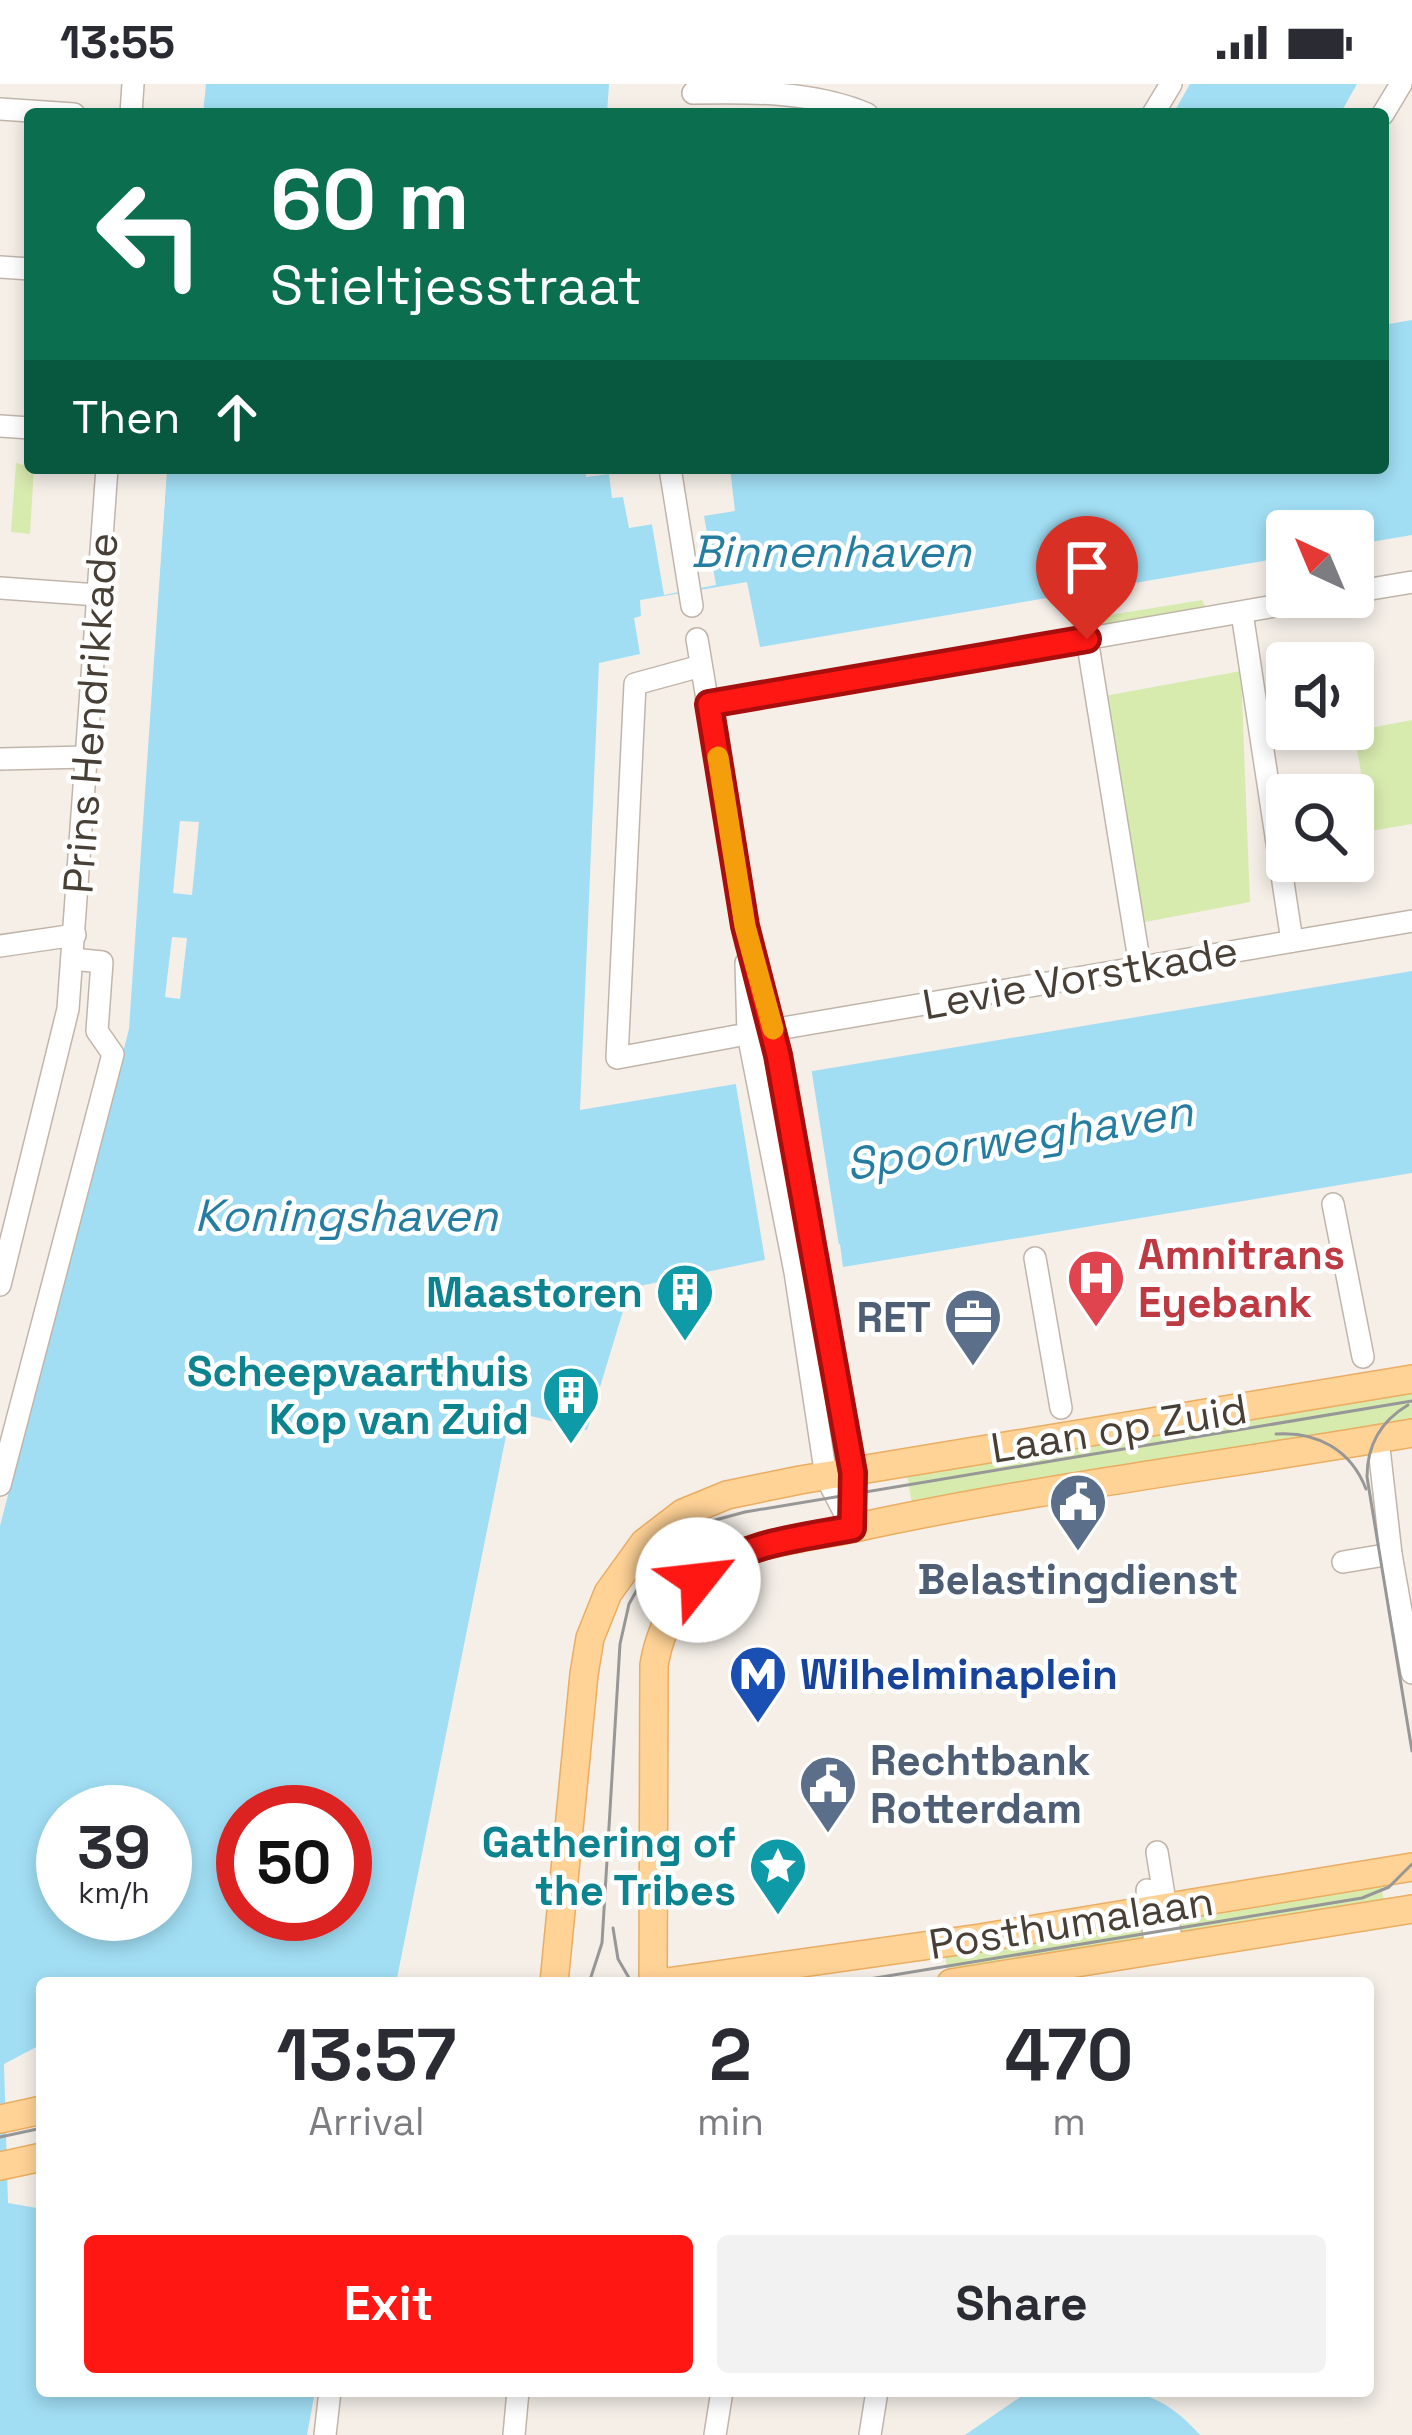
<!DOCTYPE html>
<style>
:root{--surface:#fff;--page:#f2f2f3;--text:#2b2b33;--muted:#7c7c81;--accent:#ff1714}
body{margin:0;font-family:"Space Grotesk",sans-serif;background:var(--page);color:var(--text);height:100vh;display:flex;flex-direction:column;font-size:45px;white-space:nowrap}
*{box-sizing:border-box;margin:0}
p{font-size:39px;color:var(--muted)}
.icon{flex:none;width:66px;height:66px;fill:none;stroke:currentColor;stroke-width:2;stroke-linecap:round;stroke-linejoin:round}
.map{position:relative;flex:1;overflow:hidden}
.side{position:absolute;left:36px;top:1893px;width:1338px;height:420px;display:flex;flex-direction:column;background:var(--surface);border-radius:12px;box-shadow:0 6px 18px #0003}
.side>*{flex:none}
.guide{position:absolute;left:24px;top:24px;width:1365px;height:366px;border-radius:12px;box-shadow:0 6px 18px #0003;background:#0b6e4f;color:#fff;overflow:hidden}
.needle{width:78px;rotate:316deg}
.fabs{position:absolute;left:1266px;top:426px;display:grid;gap:24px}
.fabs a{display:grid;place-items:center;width:108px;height:108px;border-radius:12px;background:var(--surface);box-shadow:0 6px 18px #0003;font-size:60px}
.speed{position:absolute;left:36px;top:1701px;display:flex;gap:24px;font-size:60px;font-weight:700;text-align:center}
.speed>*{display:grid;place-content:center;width:156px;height:156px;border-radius:50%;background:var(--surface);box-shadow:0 6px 18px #0003;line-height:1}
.speed small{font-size:30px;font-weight:400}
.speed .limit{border:18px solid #d22;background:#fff;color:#111}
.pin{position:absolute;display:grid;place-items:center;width:102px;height:102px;color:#fff;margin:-123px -51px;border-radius:50% 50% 50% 0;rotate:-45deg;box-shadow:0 0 12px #0007}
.pin .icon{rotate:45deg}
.me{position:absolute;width:132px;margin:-66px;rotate:61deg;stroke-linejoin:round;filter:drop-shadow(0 0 9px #0008)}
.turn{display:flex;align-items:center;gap:42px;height:252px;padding:0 48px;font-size:54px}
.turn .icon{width:156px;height:156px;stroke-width:2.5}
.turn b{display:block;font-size:84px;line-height:102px}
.then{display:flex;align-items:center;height:114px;padding:0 48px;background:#0003;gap:24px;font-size:45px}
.eta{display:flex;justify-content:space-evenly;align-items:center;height:204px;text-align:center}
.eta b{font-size:72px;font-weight:700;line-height:84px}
.action{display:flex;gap:24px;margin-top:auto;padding:24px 48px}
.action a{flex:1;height:138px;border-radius:12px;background:var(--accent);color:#fff;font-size:48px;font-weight:700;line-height:138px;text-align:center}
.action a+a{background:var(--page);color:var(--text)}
.status{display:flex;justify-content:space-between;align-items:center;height:84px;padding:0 60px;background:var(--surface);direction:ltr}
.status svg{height:33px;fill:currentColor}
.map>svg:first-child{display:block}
.green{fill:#d8ebaf}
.water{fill:#a1def4;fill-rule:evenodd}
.pier{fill:#f5efe8}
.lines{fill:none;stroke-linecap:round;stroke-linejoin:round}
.minor-casing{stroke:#c1b5aa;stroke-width:24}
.major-casing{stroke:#eaad61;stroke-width:30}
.minor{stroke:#fff;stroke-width:21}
.major{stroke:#ffd296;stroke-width:27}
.tram{stroke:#979797;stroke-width:3}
.route-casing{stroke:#a60f0d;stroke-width:30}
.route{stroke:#ff1714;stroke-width:21}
.slow{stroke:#f59e0b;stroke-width:21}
.labels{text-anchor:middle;stroke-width:9;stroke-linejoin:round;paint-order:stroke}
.street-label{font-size:42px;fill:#483f36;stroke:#fff}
.health-label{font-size:42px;font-weight:bold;fill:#be3a42;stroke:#fff;text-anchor:start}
.culture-label{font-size:42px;font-weight:bold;fill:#0d838f;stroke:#fff;text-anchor:end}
.service-label{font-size:42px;font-weight:bold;fill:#4e5e75;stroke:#fff;text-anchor:end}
.transit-label{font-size:42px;font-weight:bold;fill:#164399;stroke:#fff;text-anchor:start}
.water-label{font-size:45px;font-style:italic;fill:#257ea1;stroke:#fff}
</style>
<div class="status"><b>13:55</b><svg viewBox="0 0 49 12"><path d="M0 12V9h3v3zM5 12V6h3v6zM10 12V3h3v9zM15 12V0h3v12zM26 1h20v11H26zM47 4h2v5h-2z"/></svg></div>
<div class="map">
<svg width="1412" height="2351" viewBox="0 0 1412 2351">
<rect width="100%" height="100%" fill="#f5efe8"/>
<!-- green -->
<g class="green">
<path d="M16 379 34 384 30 450 11 448Z"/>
<path d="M1202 516 1206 524 1072 548 1073 537Z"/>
<path d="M1241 587 1250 818 1145 838 1104 612Z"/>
<path d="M1412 636V740L1371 747 1354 647Z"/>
<path d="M1412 1304V1339L912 1420 907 1390Z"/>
<path d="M1380 1795 1385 1822 1182 1854 1179 1830Z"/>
<path d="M1142 1836 1147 1861 949 1894 944 1867Z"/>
</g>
<!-- water -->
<g class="water">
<path d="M206 0H609L607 30H203Z"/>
<path d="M1190 0H1357L1340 30H1173Z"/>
<path d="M1412 236V451L1353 461V447H1287V473L760 563 747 498 640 516 641 532 634 534 640 570 599 579 580 1026 1412 887V1089L843 1183 840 1160 630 1204 587 1346 511 1327 396 1899H42V1960L4 1980 8 2119 42 2125V2307H315L307 2351H0V1442L129 945 167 384H586V393L609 390 612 414 623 413 629 444 735 427 730 384H1383V241ZM63 1728H165V1830H63ZM243 1728H345V1830H243Z"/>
<path d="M1029 2307C1103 2307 1146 2290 1200 2351H965Z"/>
</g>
<!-- pier -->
<g class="pier">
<path d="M161 384H167L128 940H122Z"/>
<path d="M703 426 716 501 664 511 651 435Z"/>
<path d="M180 737 199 738 192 811 173 809Z"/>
<path d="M172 853 187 854 180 915 165 913Z"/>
<path d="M811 983 842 1181H837L835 1167 766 1182 735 995Z"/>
</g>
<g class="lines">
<!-- minor casing -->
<g class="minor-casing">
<g id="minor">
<path d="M693 9C750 8 814 7 867 30"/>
<path d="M0 25 74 30"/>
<path d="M131 30 133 0"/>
<path d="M1153 30 1171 0"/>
<path d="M1383 30 1401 0"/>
<path d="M0 183 30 185"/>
<path d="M0 342 30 344"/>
<path d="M670 384 692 522"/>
<path d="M0 504 98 511"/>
<path d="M1353 508 1412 498"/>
<path d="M1242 529 1292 857"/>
<path d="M697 555 745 842 779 971 825 1227 853 1389 852 1444"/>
<path d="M1087 555 1140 882"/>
<path d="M701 582 635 600 617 974 736 952"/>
<path d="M709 620 1327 513"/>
<path d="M0 675 86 673"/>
<path d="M0 862 75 851"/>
<path d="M746 879 748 950 795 1188 826 1393 851 1441"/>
<path d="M748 950 1412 837"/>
<path d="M1333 1120 1363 1273"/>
<path d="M1035 1174 1061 1324"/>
<path d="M0 1201 68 925 107 384"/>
<path d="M1378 1355 1391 1470 1412 1589"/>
<path d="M0 1401 113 970 97 947 102 878 72 875"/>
<path d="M1343 1478 1391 1470"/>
<path d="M1157 1768 1172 1861"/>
<path d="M1147 1806 1156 1864"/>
<path d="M325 2351 330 2307"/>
<path d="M514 2351 518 2307"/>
<path d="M715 2351 722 2307"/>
<path d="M870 2351 877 2307"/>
</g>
</g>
<!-- major casing -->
<g class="major-casing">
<g id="major">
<path d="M554 1899 584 1590 590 1554 608 1509 644 1459 683 1429 727 1411 800 1396 1412 1295"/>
<path d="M653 1899 654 1581C661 1539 684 1499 722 1478 762 1457 811 1453 854 1444 1038 1404 1226 1381 1412 1349"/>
<path d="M659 1899 980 1854 1412 1783"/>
<path d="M951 1899 1412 1825"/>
<path d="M0 2035 42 2026"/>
<path d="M0 2082 42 2073"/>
</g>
</g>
<!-- minor -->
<use href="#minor" class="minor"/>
<!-- major -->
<use href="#major" class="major"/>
<!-- tram -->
<g class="tram">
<path d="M1408 1321C1381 1337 1367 1361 1367 1393L1412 1667"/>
<path d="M1276 1350C1317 1347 1351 1366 1366 1405"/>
<path d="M613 1844 618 1875 632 1899"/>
<path d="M589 1899 602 1859 620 1560 629 1520 652 1479 673 1458 704 1439 745 1428 1412 1317"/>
<path d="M845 1899 1362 1814 1389 1803 1412 1780"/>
<path d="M0 2053 42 2044"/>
</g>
</g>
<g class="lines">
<!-- route casing -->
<g class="route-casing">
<path id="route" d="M698 1496C738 1459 801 1454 852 1444L853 1389 778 971 745 842 709 620 1087 555"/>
</g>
<!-- route -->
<use href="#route" class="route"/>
<!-- slow -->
<path class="slow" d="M718 673 745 842 773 945"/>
</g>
<!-- icons -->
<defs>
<g id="hospital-pin" transform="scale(3)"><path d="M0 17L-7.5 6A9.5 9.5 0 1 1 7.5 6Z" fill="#e0444e" stroke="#fff"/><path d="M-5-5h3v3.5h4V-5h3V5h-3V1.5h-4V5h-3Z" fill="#fff"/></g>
<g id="building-pin" transform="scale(3)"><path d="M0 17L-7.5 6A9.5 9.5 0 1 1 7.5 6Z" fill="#0f9aa8" stroke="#fff"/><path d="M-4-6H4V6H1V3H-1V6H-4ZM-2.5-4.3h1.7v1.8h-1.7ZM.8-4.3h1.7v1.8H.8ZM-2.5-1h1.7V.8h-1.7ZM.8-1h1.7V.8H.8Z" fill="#fff"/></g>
<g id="office-pin" transform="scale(3)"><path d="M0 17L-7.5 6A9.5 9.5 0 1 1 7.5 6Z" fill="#5c6f8a" stroke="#fff"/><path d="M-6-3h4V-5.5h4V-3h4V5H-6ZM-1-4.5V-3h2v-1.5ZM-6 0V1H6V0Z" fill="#fff"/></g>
<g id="civic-pin" transform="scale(3)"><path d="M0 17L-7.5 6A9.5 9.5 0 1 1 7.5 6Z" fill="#5c6f8a" stroke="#fff"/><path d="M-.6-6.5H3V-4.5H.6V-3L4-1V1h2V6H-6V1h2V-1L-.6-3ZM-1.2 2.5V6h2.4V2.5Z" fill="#fff"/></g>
<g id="metro-pin" transform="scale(3)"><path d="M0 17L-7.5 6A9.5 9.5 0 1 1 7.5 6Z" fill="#1a4fb4" stroke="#fff"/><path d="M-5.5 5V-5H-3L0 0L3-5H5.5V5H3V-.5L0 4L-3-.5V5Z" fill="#fff"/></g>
<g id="sight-pin" transform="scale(3)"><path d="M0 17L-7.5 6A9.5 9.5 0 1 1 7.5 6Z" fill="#0f9aa8" stroke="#fff"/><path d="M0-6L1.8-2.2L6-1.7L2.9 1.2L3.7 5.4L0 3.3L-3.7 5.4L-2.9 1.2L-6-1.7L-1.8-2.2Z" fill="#fff"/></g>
</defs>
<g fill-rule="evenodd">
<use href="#hospital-pin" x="1096" y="1194"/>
<use href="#building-pin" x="685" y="1208"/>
<use href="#office-pin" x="973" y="1233"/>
<use href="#building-pin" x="571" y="1311"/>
<use href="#civic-pin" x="1078" y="1418"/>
<use href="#metro-pin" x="758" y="1590"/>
<use href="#civic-pin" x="828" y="1700"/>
<use href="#sight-pin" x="778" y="1782"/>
</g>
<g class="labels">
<!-- street labels -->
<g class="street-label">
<text transform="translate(90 629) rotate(-86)" y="15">Prins Hendrikkade</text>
<text transform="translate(1080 893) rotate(-10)" y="15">Levie Vorstkade</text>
<text transform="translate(1119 1344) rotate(-9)" y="15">Laan op Zuid</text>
<text transform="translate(1071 1838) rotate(-9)" y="15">Posthumalaan</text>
</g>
<!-- health labels -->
<g class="health-label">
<text x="1138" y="1185">Amnitrans<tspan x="1138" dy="48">Eyebank</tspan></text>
</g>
<!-- culture labels -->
<g class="culture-label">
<text x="643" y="1223">Maastoren</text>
<text x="529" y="1302">Scheepvaarthuis<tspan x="529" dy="48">Kop van Zuid</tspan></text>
<text x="736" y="1773">Gathering of<tspan x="736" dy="48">the Tribes</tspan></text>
</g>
<!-- service labels -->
<g class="service-label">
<text x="931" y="1248">RET</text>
<text x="1078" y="1510" text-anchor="middle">Belastingdienst</text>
<text x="870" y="1691" text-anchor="start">Rechtbank<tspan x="870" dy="48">Rotterdam</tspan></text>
</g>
<!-- transit labels -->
<g class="transit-label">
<text x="800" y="1605">Wilhelminaplein</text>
</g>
<!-- water labels -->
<g class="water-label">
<text x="831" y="483">Binnenhaven</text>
<text transform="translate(1019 1053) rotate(-9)" y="16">Spoorweghaven</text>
<text x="346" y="1147">Koningshaven</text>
</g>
</g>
</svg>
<div class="fabs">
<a><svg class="needle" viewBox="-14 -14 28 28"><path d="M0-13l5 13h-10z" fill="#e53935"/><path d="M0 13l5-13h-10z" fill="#7c7c81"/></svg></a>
<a><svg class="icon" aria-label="sound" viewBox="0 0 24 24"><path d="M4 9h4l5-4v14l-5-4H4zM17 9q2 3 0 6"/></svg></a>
<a><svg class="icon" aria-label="search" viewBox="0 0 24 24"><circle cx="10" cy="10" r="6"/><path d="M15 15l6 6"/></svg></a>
</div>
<div class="speed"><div>39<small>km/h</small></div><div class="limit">50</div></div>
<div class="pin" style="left:1087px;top:555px;background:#d93025"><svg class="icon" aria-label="arrive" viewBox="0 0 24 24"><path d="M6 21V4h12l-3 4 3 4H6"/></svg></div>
<svg class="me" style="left:698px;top:1496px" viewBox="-20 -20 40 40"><circle r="19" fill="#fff"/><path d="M0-13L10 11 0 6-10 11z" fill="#ff1714"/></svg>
<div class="guide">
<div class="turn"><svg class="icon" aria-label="left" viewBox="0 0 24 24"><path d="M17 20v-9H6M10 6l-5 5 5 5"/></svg><div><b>60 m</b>Stieltjesstraat</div></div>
<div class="then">Then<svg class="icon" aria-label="ahead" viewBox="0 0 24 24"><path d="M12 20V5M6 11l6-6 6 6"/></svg></div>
</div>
<section class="side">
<div class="eta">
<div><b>13:57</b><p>Arrival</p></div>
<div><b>2</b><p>min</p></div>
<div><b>470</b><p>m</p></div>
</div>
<div class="action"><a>Exit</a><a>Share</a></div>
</section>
</div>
